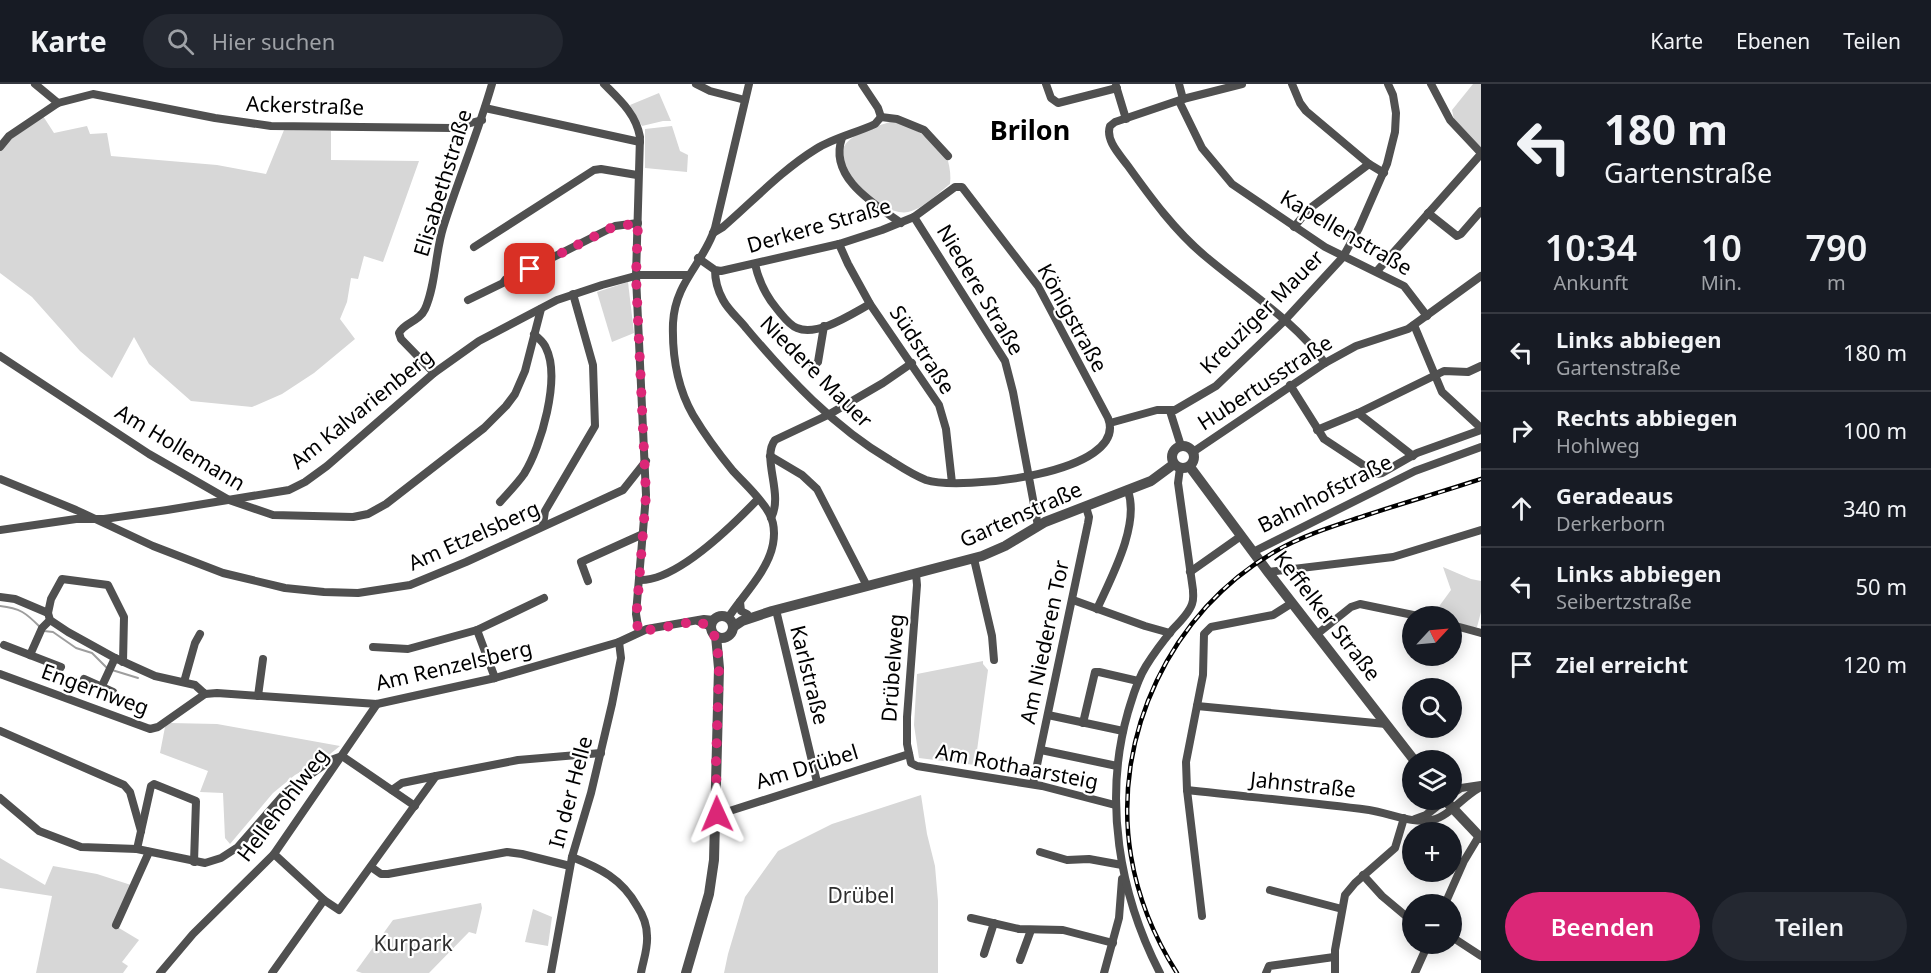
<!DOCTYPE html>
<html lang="de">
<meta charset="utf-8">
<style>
:root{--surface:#171b24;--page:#242831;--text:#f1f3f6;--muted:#9ea1a6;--line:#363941;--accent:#db2777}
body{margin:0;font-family:"Noto Sans",sans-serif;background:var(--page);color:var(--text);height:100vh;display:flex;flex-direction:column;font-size:22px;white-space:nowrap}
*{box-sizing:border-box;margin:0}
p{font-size:20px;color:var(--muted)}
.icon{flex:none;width:33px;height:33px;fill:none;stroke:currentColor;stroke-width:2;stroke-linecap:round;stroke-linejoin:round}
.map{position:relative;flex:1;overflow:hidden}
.sheet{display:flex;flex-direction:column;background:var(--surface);width:450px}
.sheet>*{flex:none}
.guide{background:#171b24;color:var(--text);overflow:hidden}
.needle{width:39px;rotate:64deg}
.fabs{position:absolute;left:1402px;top:522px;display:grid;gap:12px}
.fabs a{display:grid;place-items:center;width:60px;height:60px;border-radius:50%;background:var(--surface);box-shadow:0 3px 15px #0003;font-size:30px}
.pin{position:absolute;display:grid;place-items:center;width:51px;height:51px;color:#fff;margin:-26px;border-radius:12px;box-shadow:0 3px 9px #0006}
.me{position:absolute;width:66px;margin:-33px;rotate:359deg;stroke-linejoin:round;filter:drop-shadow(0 0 4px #0008)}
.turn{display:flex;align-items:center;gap:21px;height:126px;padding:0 24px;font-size:27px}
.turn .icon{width:78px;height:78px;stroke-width:2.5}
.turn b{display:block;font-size:42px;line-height:51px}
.eta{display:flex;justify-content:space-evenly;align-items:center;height:102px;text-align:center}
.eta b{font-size:36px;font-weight:600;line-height:42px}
.button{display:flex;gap:12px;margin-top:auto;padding:12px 24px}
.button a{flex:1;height:69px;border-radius:36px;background:var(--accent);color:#fff;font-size:24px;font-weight:600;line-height:69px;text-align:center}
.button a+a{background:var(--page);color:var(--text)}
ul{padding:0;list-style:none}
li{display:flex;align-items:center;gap:18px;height:78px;padding:0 24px;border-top:2px solid var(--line)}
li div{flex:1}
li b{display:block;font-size:22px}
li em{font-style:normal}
header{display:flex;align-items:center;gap:36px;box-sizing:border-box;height:84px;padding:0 30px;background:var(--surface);border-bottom:2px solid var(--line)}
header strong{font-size:28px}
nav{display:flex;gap:33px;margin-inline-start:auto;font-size:21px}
.search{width:420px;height:54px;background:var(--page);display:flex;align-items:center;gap:15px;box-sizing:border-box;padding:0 21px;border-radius:33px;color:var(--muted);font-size:22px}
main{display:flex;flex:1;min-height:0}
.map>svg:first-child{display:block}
.green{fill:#d7d7d7}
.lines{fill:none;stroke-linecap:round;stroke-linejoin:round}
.stream{stroke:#9e9e9e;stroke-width:2}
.minor{stroke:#505050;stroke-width:8}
.tertiary{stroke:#505050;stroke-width:10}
.rail-casing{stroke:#000;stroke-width:4.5}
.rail{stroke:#fff;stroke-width:2;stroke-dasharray:7;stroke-linecap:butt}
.route{stroke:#db2777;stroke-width:10;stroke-dasharray:0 18}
.labels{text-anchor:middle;stroke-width:4.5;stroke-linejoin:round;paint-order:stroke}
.street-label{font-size:21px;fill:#000;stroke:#fff}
.park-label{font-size:21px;fill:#2e2e2e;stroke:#fff}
.district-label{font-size:27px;font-weight:bold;fill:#000;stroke:#fff}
</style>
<header>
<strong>Karte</strong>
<div class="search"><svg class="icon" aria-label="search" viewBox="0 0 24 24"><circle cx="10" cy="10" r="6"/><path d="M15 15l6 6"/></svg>Hier suchen</div>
<nav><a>Karte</a><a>Ebenen</a><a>Teilen</a></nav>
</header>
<main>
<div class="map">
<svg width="1481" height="889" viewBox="0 0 1481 889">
<rect width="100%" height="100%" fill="#fff"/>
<!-- green -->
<g class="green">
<path d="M1473 0H1481V64L1454 36 1452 26Z"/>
<path d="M659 9 671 37H663L642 42 630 21Z"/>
<path d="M43 32 54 49 87 42 90 50 107 49 111 72 217 81 266 90 284 46 331 47V76L419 77 383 178 364 172 358 195 351 194 347 218 340 235 355 255 314 289 282 310 252 323 191 317 149 280 134 253 112 294 80 267 32 213 0 189V68L10 56Z"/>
<path d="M890 38C908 38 942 60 948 77 950 85 951 92 950 100 938 109 923 125 908 128 885 134 829 84 845 61 853 49 877 42 890 38Z"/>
<path d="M672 42 680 67 688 71 687 88 645 84V45Z"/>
<path d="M628 198 634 249 612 258 597 208Z"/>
<path d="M1443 483 1471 495 1481 497V528L1477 543 1474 544 1452 538V532H1435V528L1451 506Z"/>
<path d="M983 577V580L988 586 975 681 919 674 914 641 917 590Z"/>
<path d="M170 639 217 640 340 662 325 674 295 691 273 709 230 760 225 754 223 709 200 708 208 687 160 669 165 643Z"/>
<path d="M921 711 927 750 935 782 938 817V889H724L728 870 745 813 778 767 832 740Z"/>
<path d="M0 774 45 801 53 782 97 790 131 801 114 841 139 856 122 878 128 882 123 889H36L52 812 0 804Z"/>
<path d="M481 819 482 824 476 850 469 848 429 889H362L356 887 393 836Z"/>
<path d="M533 825 552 833 548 862 525 858Z"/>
</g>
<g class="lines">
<!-- stream -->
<g class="stream">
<path d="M0 522C20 524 26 529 40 543"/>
<path d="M44 547 53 548 76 564 92 569 107 584"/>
<path d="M112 586 138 594"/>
</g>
<!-- minor -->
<g class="minor">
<path d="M35 0 58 19"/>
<path d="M604 0C620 16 636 30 640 53L636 192 646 411 636 530 639 548"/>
<path d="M696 0 710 7 745 16"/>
<path d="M862 0 878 24 881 33"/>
<path d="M1046 0 1051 14 1058 19 1117 4"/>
<path d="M1179 0 1183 15"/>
<path d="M1242 0 1183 15 1115 38 1110 42C1105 56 1120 71 1128 82 1151 114 1175 147 1205 172 1245 206 1294 236 1325 279"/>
<path d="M1292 0 1300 19 1306 27 1369 80 1384 89"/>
<path d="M1431 0 1450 36 1481 69"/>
<path d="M1116 2 1126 35"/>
<path d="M1179 17 1202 64 1232 100 1325 163 1404 202 1427 232"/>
<path d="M485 24 640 58"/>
<path d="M881 33 897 35 924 46 948 72"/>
<path d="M842 54C828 93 874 120 901 139"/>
<path d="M0 63 9 52 58 19 93 10 215 34 271 42 452 44 482 36"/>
<path d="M1428 129 1457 152 1461 150 1481 127"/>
<path d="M914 133 1005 277 1013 308 1038 442"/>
<path d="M1294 143 1309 125 1369 80"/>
<path d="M713 149 723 143C753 117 782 86 816 65 833 54 856 49 875 40L881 33"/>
<path d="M839 160 848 180 870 220 939 321 946 345 952 399"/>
<path d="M474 163 594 86 601 85 637 91"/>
<path d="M698 174 715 186 721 187 839 160 882 146 914 133 955 103H962L1038 202 1108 334C1130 390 959 407 926 396 913 391 901 383 890 376 834 343 788 294 746 244 739 235 729 227 723 216 718 207 715 196 715 186"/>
<path d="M755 180C759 198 765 211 777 225 783 232 789 241 797 244 818 253 853 229 870 220"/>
<path d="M1377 187 1481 70"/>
<path d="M468 216 503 199 506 195H510L615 142 638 139"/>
<path d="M1414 241 1442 308 1481 344"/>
<path d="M0 272 149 370 229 416 273 431 353 433 368 430 386 420 484 344 506 322 515 310 525 287 541 225"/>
<path d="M813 283 818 278 824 242"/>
<path d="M434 289 401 255 399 249C405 238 419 238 425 225 436 200 435 170 443 144 458 96 478 49 492 0"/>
<path d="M1290 301 1324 355 1377 390 1382 389 1417 369 1481 346"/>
<path d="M1170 327 1181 362"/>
<path d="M1358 329 1444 287 1468 288 1481 282"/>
<path d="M1110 339 1157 326H1175L1216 302 1284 237 1343 173 1359 144 1387 80 1395 48 1396 29 1393 11 1388 0"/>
<path d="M1317 346 1358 329 1413 372"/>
<path d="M1193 368 1325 279 1356 262 1408 245 1481 192"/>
<path d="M770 372 802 391 817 405 867 502"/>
<path d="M0 395 76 426 153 462 223 489 285 504 324 508 358 509 410 501 466 478 623 406 646 377"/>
<path d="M500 418C508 409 517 400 524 390 541 363 561 294 546 264 544 258 538 254 534 250"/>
<path d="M771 434C784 410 761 374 775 356L828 331 883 299 912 279"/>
<path d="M543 441 545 427 595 342 593 281 573 210"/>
<path d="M0 446 76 435H104L167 426 289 406 305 398 327 382 434 289 479 257 557 216 602 201 639 191H688"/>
<path d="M1253 468 1415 387 1481 363"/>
<path d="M974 475 992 552 994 576"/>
<path d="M1190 488 1241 452"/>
<path d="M1268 488 1393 473 1481 446"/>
<path d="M916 490 917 501 907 633V660L911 679 917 682 1042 702 1115 721"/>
<path d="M639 496C676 498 733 441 758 415"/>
<path d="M588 497 581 478 643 450"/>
<path d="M0 513 15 515 48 529 50 536 68 548 115 574 155 592 195 601 205 610 217 609 377 620 495 594 619 558 647 545 704 535 714 536"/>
<path d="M1073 516 1145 542 1170 549"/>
<path d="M740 518 741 527 747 530"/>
<path d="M1097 525C1111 494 1140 441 1128 407"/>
<path d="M776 526 817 698"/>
<path d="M48 529 51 515 62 495 108 501 124 533 123 578"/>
<path d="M728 534C743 511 768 487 773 460 775 449 774 438 769 429 760 413 745 400 733 387 719 370 705 351 693 331 677 303 672 271 673 239 675 198 704 179 715 144L749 0"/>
<path d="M698 537 711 543"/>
<path d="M1452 541 1481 549"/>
<path d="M477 546 495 594"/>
<path d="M1316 551 1351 523 1360 520 1418 532"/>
<path d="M4 561 61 583"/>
<path d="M373 563 408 565 477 546 544 514"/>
<path d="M30 571 42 544 50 536"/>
<path d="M0 590 150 645 158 643 205 610"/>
<path d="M84 595 113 608"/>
<path d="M184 598 195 559 200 550"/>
<path d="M102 602 115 574"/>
<path d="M258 612 263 575"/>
<path d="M1197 622 1386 640"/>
<path d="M1048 631 1123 647"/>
<path d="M1083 639 1095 588H1099L1138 597"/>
<path d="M0 647 124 701 130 708 141 747"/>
<path d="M1041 666 1117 682"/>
<path d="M342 672 415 722"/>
<path d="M1033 700 1088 439 1089 433 1086 423"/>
<path d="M392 706 402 699 436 692"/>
<path d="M1187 706C1248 713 1309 718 1369 726 1389 729 1412 740 1432 736 1450 732 1464 711 1481 703"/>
<path d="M1452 710 1461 704 1481 701"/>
<path d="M0 714 39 747 81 763 137 765 205 779 221 774 238 763 286 708 331 676 342 672"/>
<path d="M717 731 909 670"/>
<path d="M1415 735 1426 731 1445 716"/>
<path d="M137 765 151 702 154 700 196 717 194 778"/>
<path d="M1040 768 1067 776 1089 775 1122 781"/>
<path d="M274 770 324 816 339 826 436 692 518 676 601 669"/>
<path d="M572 773C600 784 622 795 637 822 643 831 647 842 647 852 648 865 643 877 641 889"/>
<path d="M371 783 381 790H388L507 768 522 770 570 782"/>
<path d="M1363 791 1382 812 1413 838"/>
<path d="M1270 806 1342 825"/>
<path d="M1445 820 1464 777 1479 752"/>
<path d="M1202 832 1187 706 1186 678 1203 591 1204 550 1211 543 1273 531 1292 519"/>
<path d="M971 834 1019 845 1063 846 1113 859"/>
<path d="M116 841 149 768"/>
<path d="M1452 853 1481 872"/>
<path d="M984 870 994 839"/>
<path d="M1020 876 1031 846"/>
<path d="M160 889 193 850 274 770 377 620"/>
<path d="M272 889 324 816"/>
<path d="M551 889 572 773 591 709 612 620 621 574 619 558"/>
<path d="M1104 889 1119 834 1122 795"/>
<path d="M1160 889C1119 810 1103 715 1128 628 1133 612 1137 596 1146 582 1154 569 1164 556 1173 545 1180 538 1189 529 1192 520 1194 515 1193 511 1193 506L1178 399 1180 384"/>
<path d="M1266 889 1269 882 1334 873"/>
<path d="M1335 889V866L1345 811 1355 799 1395 764 1404 734"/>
<path d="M1415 889 1428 860"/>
</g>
<!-- tertiary -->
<g class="tertiary">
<circle cx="1183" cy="373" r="11"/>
<path d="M1190 383 1268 488 1414 676"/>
<circle cx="722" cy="543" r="11"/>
<path d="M733 543 742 537 772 527 982 472 1005 462 1045 438 1151 397 1174 380"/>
<path d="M1445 716 1481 754"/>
<path d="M686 889 709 810 714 776 719 584 716 552"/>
</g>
<!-- rail casing -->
<g class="rail-casing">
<path id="rail" d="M1177 889C1154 853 1138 814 1131 772 1111 653 1171 526 1276 467 1304 451 1334 442 1364 432 1403 419 1442 408 1481 395"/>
</g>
<!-- rail -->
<use href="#rail" class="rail"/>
</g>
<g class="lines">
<!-- route -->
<path class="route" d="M530 185 611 144 638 139 636 192 646 411 636 536 639 548 697 537 711 543 717 559 719 584 716 679 717 730"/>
</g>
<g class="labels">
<!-- street labels -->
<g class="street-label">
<text transform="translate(305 22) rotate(2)" y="7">Ackerstraße</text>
<text transform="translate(443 99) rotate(-73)" y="7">Elisabethstraße</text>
<text transform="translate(819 142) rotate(-16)" y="7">Derkere Straße</text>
<text transform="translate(1346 149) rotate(30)" y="7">Kapellenstraße</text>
<text transform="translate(980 206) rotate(59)" y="7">Niedere Straße</text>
<text transform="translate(1262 228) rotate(-45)" y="7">Kreuziger Mauer</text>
<text transform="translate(1072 234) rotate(61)" y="7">Königstraße</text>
<text transform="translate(922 266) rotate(57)" y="7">Südstraße</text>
<text transform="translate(816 288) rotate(45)" y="7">Niedere Mauer</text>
<text transform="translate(1265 299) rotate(-33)" y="7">Hubertusstraße</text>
<text transform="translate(362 325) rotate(-39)" y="7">Am Kalvarienberg</text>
<text transform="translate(180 364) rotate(31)" y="7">Am Hollemann</text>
<text transform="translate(1325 410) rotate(-27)" y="7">Bahnhofstraße</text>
<text transform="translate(1021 431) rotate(-24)" y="7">Gartenstraße</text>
<text transform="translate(474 452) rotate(-24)" y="7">Am Etzelsberg</text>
<text transform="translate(1327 532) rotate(52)" y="7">Keffelker Straße</text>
<text transform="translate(1045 558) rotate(-78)" y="7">Am Niederen Tor</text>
<text transform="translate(454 582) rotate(-13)" y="7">Am Renzelsberg</text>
<text transform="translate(893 584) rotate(-86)" y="7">Drübelweg</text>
<text transform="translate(809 591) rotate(76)" y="7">Karlstraße</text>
<text transform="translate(95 606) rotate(20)" y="7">Engernweg</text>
<text transform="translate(807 683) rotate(-17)" y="7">Am Drübel</text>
<text transform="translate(1017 683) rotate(11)" y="7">Am Rothaarsteig</text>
<text transform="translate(1303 701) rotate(6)" y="7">Jahnstraße</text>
<text transform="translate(571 708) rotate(-75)" y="7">In der Helle</text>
<text transform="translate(283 721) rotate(-53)" y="7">Hellehohlweg</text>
</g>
<!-- park labels -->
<g class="park-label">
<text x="861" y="819">Drübel</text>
<text x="413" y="867">Kurpark</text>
</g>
<!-- district labels -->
<g class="district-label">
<text x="1030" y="56">Brilon</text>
</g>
</g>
</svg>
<div class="fabs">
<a><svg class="needle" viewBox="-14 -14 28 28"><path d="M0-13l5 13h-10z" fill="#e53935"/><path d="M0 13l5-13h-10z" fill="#9ea1a6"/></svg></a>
<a><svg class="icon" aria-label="search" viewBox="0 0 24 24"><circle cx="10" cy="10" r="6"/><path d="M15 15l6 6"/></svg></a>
<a><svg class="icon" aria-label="layers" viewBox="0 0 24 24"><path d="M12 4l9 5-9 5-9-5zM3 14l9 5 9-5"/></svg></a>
<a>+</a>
<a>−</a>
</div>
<div class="pin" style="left:530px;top:185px;background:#d93025"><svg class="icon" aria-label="arrive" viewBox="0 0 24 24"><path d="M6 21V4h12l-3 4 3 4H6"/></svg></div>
<svg class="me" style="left:717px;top:730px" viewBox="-20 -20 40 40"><path d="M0-17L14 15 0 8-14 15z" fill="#db2777" stroke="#fff" stroke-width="4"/></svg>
</div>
<section class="sheet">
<div class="guide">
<div class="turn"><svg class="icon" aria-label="left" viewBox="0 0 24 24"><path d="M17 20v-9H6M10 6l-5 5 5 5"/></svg><div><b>180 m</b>Gartenstraße</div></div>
</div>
<div class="eta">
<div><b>10:34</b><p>Ankunft</p></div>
<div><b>10</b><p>Min.</p></div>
<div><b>790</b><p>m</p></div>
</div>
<ul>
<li><svg class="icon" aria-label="left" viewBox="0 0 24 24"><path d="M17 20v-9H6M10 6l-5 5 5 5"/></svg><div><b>Links abbiegen</b><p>Gartenstraße</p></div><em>180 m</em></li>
<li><svg class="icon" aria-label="right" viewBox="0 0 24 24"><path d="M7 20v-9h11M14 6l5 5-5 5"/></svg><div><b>Rechts abbiegen</b><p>Hohlweg</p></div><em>100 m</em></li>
<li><svg class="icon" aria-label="ahead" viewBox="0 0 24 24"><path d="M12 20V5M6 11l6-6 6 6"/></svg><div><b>Geradeaus</b><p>Derkerborn</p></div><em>340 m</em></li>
<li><svg class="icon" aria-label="left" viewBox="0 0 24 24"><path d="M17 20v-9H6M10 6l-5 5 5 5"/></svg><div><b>Links abbiegen</b><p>Seibertzstraße</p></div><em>50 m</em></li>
<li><svg class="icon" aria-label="arrive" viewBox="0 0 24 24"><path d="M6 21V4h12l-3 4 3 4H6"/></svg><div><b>Ziel erreicht</b></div><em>120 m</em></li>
</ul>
<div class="button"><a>Beenden</a><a>Teilen</a></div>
</section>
</main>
